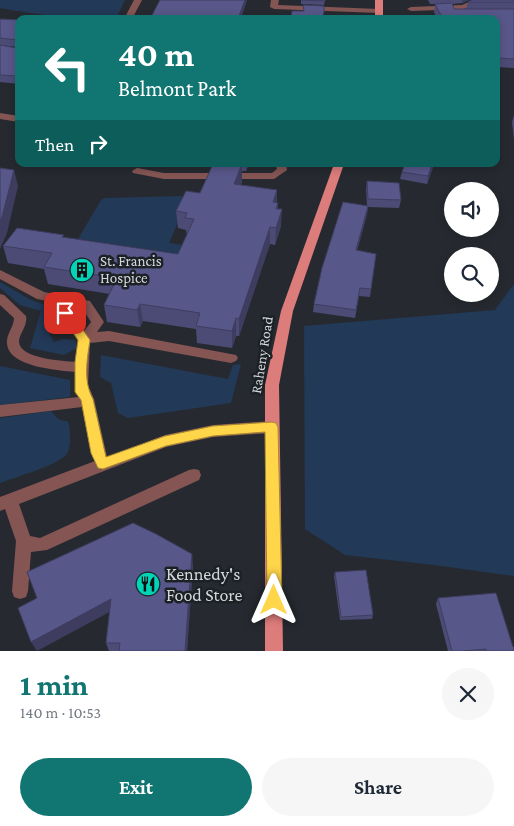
<!DOCTYPE html>
<meta charset="utf-8">
<style>
:root{--surface:#fff;--page:#f6f6f7;--text:#1f2937;--muted:#747a83;--accent:#117671}
body{margin:0;font-family:"Crimson Pro",serif;background:var(--page);color:var(--text);height:100vh;display:flex;flex-direction:column;font-size:19px;white-space:nowrap}
*{box-sizing:border-box;margin:0}
p{font-size:16px;color:var(--muted)}
.icon{flex:none;width:28px;height:28px;fill:none;stroke:currentColor;stroke-width:2;stroke-linecap:round;stroke-linejoin:round}
.map{position:relative;height:651px;overflow:hidden}
.side{display:flex;flex-direction:column;background:var(--surface);flex:1}
.side>*{flex:none}
.guide{position:absolute;left:15px;top:15px;width:485px;height:152px;border-radius:10px;box-shadow:0 2px 8px #0003;background:#117671;color:#fff;overflow:hidden}
.buttons{position:absolute;left:444px;top:182px;display:grid;gap:10px}
.buttons a{display:grid;place-items:center;width:55px;height:55px;border-radius:50%;background:var(--surface);box-shadow:0 2px 8px #0003;font-size:25px}
.pin{position:absolute;display:grid;place-items:center;width:42px;height:42px;color:#fff;margin:-21px;border-radius:10px;box-shadow:0 2px 8px #0006}
.me{position:absolute;width:55px;margin:-28px;rotate:0deg;stroke-linejoin:round;filter:drop-shadow(0 0 4px #0008)}
.turn{display:flex;align-items:center;gap:18px;height:105px;padding:0 20px;font-size:22px}
.turn .icon{width:65px;height:65px;stroke-width:2.5}
.turn b{display:block;font-size:35px;line-height:42px}
.then{display:flex;align-items:center;height:48px;padding:0 20px;background:#0003;gap:10px;font-size:19px}
.round{display:grid;place-items:center;flex:none;width:52px;height:52px;border-radius:26px;background:var(--page)}
.head{display:flex;align-items:center;justify-content:space-between;height:85px;padding:0 20px}
h1{font-size:30px;font-weight:700;line-height:38px;color:var(--accent)}
.cta{display:flex;gap:10px;margin-top:auto;padding:10px 20px}
.cta a{flex:1;height:58px;border-radius:30px;background:var(--accent);color:#fff;font-size:20px;font-weight:700;line-height:58px;text-align:center}
.cta a+a{background:var(--page);color:var(--text)}
.map>svg:first-child{display:block}
.green{fill:#223957}
.lines{fill:none;stroke-linecap:round;stroke-linejoin:round}
.minor{fill:#845553;fill-rule:evenodd}
.major{fill:#dc7c7b;fill-rule:evenodd}
.wall{fill:#4c4b76}
.shaded-wall{fill:#3e3d60}
.building{fill:#585789;stroke:#3e3d60}
.route{fill:#ffd54a;stroke:#a68a30}
.labels{text-anchor:middle;stroke-width:5;stroke-linejoin:round;paint-order:stroke}
.poi-label{font-size:15px;fill:#d3d6da;stroke:#1c2126;text-anchor:start}
.street-label{font-size:15px;fill:#d3d6da;stroke:#1c2126}
.near-poi-label{font-size:18px;fill:#d3d6da;stroke:#1c2126;text-anchor:start}
</style>
<div class="map">
<svg width="514" height="651" viewBox="0 0 514 651">
<rect width="100%" height="100%" fill="#262a30"/>
<!-- green -->
<g class="green">
<path d="M0 0H125L116 19C77 19 38 15 0 8Z"/>
<path d="M182 196V198L189 197 169 243 205 248 202 257 78 239 101 200 105 198Z"/>
<path d="M0 282 31 300 51 307 54 311 56 320 44 325 54 342 63 339 74 340 77 345 75 349 64 355 30 348 41 311 20 305 0 288Z"/>
<path d="M514 284V576L434 565 345 555 305 529 304 326 495 310Z"/>
<path d="M101 355 228 379 233 365 241 364 231 403 128 418 118 413 111 383 100 377Z"/>
<path d="M0 366 70 380V397L0 405Z"/>
<path d="M51 411C56 417 58 421 67 421L69 424C70 433 72 448 66 455 58 465 13 478 0 483V418Z"/>
</g>
<g class="lines">
<!-- minor -->
<g class="minor">
<path d="M134 0H142L132 19H124Z"/>
<path d="M271 0H279L278 5 379 9 383 11 379 13 274 9 270 7Z"/>
<path d="M514 0V4L473 5 464 9 411 11 407 9 411 7 462 5 471 1Z"/>
<path d="M0 113 19 116V122L0 119Z"/>
<path d="M276 164H286L287 170 274 179H164L133 173 132 171 137 168 164 173H272L277 169Z"/>
<path d="M0 270 44 292 90 301 104 322 97 332 109 331 236 355 238 358 236 361 231 363 109 341 90 343 88 385 94 399 107 457 165 435 213 425 272 421 277 423 279 427 277 431 272 433 213 437 166 447 19 504 30 536 40 538 189 470 194 469 199 470 201 475 199 480 47 550 31 552 28 591 26 597 20 599 14 597 12 591 16 541 5 509 0 511V497L95 461 91 453 82 407 0 417V405L79 397 75 385V372C57 370 9 367 7 344 6 334 14 327 14 318L0 305V294L4 295 26 316C28 326 19 333 19 342 20 359 64 361 76 362L78 341 52 302 37 299 0 279ZM66 305 82 308 91 322 84 331Z"/>
</g>
<!-- major -->
<g class="major">
<rect x="375" y="0" width="8" height="19"/>
<path d="M334 164H344L293 311 279 385 283 651H265V385L281 311Z"/>
</g>
</g>
<!-- wall -->
<g class="wall">
<path d="M301 0H325L324 5 301 4Z"/>
<path d="M428 0H469L462 3 452 4 454 9H466L468 2 514 0V68L496 67V19H437L434 12 435 4H430Z"/>
<path d="M0 19 19 20V84L0 82V45L17 48V47L0 45Z"/>
<path d="M514 115V140L512 122Z"/>
<path d="M217 164H249L246 171H242V181L241 185 277 203 281 226 275 245 270 244 239 336H236L232 348 197 343 196 329 143 321 140 327 107 322 104 305 110 294 48 284 44 269 8 263 3 246 64 238 178 254 187 235 186 230 178 228 176 211 200 193Z"/>
<path d="M434 164 427 184 400 179 402 172Z"/>
<path d="M367 181 401 200 399 208 368 207 367 214 357 251 376 254 370 297 359 296 355 318 313 312 314 304 367 206 366 189Z"/>
<path d="M193 565 187 651H109L106 643Z"/>
<path d="M335 572 373 615 372 619 340 620 334 576Z"/>
<path d="M438 598 513 647 514 651H448L436 604Z"/>
</g>
<!-- shaded-wall -->
<g class="shaded-wall">
<path d="M245 0H247L241 19H238Z"/>
<path d="M462 0H469L462 3Z"/>
<path d="M242 164V181L234 201V184Z"/>
<path d="M246 164H249L246 171Z"/>
<path d="M432 164H434L427 184 428 176Z"/>
<path d="M14 170 18 186 7 233 0 249V221Z"/>
<path d="M277 190V207L273 202Z"/>
<path d="M368 206 367 214 355 258 356 250Z"/>
<path d="M282 209 281 226 275 245 276 228Z"/>
<path d="M270 227V244L239 336V319Z"/>
<path d="M140 304 143 321 140 327 137 310Z"/>
<path d="M236 318V336L232 348V331Z"/>
<path d="M192 554 193 565 187 651H185Z"/>
<path d="M111 599 115 609 37 651 31 642Z"/>
</g>
<!-- building -->
<g class="building">
<path d="M160 0H245L238 19H150Z"/>
<path d="M302 0H325V1Z"/>
<path d="M472 0H514V2H468Z"/>
<path d="M452 3 454 9H514V59L496 58V19H443L435 4Z"/>
<path d="M303 5 324 6V12L322 19H291L292 11H304Z"/>
<path d="M0 19 19 20V41L18 40 0 38Z"/>
<path d="M19 43V76L0 75V45L17 48Z"/>
<path d="M213 164H242L234 184 277 190 273 202 278 203 276 209H282L276 228 270 227 239 319 236 318 232 331 196 326 200 313 140 304 137 310 104 305 117 278 44 267 52 253 3 246 17 228 64 235 62 237 178 254 194 219 185 218 187 213 176 211 186 191 200 193Z"/>
<path d="M405 164H432L428 176 402 172Z"/>
<path d="M0 168 14 170 2 217 0 221Z"/>
<path d="M367 181 399 183 401 200 368 199Z"/>
<path d="M343 202 368 206 356 250 376 254 371 289 360 288 356 310 314 304 322 268Z"/>
<path d="M133 523 156 534 192 554 185 651H119L120 643H106L111 599 31 642 18 608 37 598 27 572Z"/>
<path d="M366 570 373 615 341 617 335 572Z"/>
<path d="M496 593 513 647H514V651H486V649L463 651H452L438 598Z"/>
</g>
<!-- route -->
<path class="route" d="M65 309 69 310 90 340C87 360 83 381 93 399L106 457 165 436 213 426 272 422 276 423 278 427 282 600 280 606 274 608 269 606 267 600 265 432 213 436 166 446 103 469 98 468 91 453 81 400 75 392V362L78 340 60 313Z"/>
<!-- icons -->
<defs>
<g id="building-disc" transform="scale(1.25)"><circle r="9.5" fill="#00d5b7" stroke="#1c2126"/><path d="M-4-6H4V6H1V3H-1V6H-4ZM-2.5-4.3h1.7v1.8h-1.7ZM.8-4.3h1.7v1.8H.8ZM-2.5-1h1.7V.8h-1.7ZM.8-1h1.7V.8H.8Z" fill="#111"/></g>
<g id="restaurant-disc" transform="scale(1.25)"><circle r="9.5" fill="#00d5b7" stroke="#1c2126"/><path d="M-5-6h1v4h1v-4h1v4h1v-4h1v5L-1.5 .5V6h-2V.5L-5-1ZM5-6V6H3V1.5H1.5Q1.5-4 5-6Z" fill="#111"/></g>
</defs>
<g fill-rule="evenodd">
<use href="#building-disc" x="82" y="270"/>
<use href="#restaurant-disc" x="148" y="584"/>
</g>
<g class="labels">
<!-- poi labels -->
<g class="poi-label">
<text x="100" y="266">St. Francis<tspan x="100" dy="17">Hospice</tspan></text>
</g>
<!-- street labels -->
<g class="street-label">
<text transform="translate(262 355) rotate(-81)" y="5">Raheny Road</text>
</g>
<!-- near-poi labels -->
<g class="near-poi-label">
<text x="166" y="580">Kennedy's<tspan x="166" dy="21">Food Store</tspan></text>
</g>
</g>
</svg>
<div class="buttons">
<a><svg class="icon" aria-label="sound" viewBox="0 0 24 24"><path d="M4 9h4l5-4v14l-5-4H4zM17 9q2 3 0 6"/></svg></a>
<a><svg class="icon" aria-label="search" viewBox="0 0 24 24"><circle cx="10" cy="10" r="6"/><path d="M15 15l6 6"/></svg></a>
</div>
<div class="pin" style="left:65px;top:313px;background:#d93025"><svg class="icon" aria-label="arrive" viewBox="0 0 24 24"><path d="M6 21V4h12l-3 4 3 4H6"/></svg></div>
<svg class="me" style="left:274px;top:600px" viewBox="-20 -20 40 40"><path d="M0-17L14 15 0 8-14 15z" fill="#ffd54a" stroke="#fff" stroke-width="4"/></svg>
<div class="guide">
<div class="turn"><svg class="icon" aria-label="left" viewBox="0 0 24 24"><path d="M17 20v-9H6M10 6l-5 5 5 5"/></svg><div><b>40 m</b>Belmont Park</div></div>
<div class="then">Then<svg class="icon" aria-label="right" viewBox="0 0 24 24"><path d="M7 20v-9h11M14 6l5 5-5 5"/></svg></div>
</div>
</div>
<section class="side">
<div class="head"><div><h1>1 min</h1><p>140 m · 10:53</p></div><a class="round"><svg class="icon" aria-label="close" viewBox="0 0 24 24"><path d="M6 6l12 12M18 6L6 18"/></svg></a></div>
<div class="cta"><a>Exit</a><a>Share</a></div>
</section>
